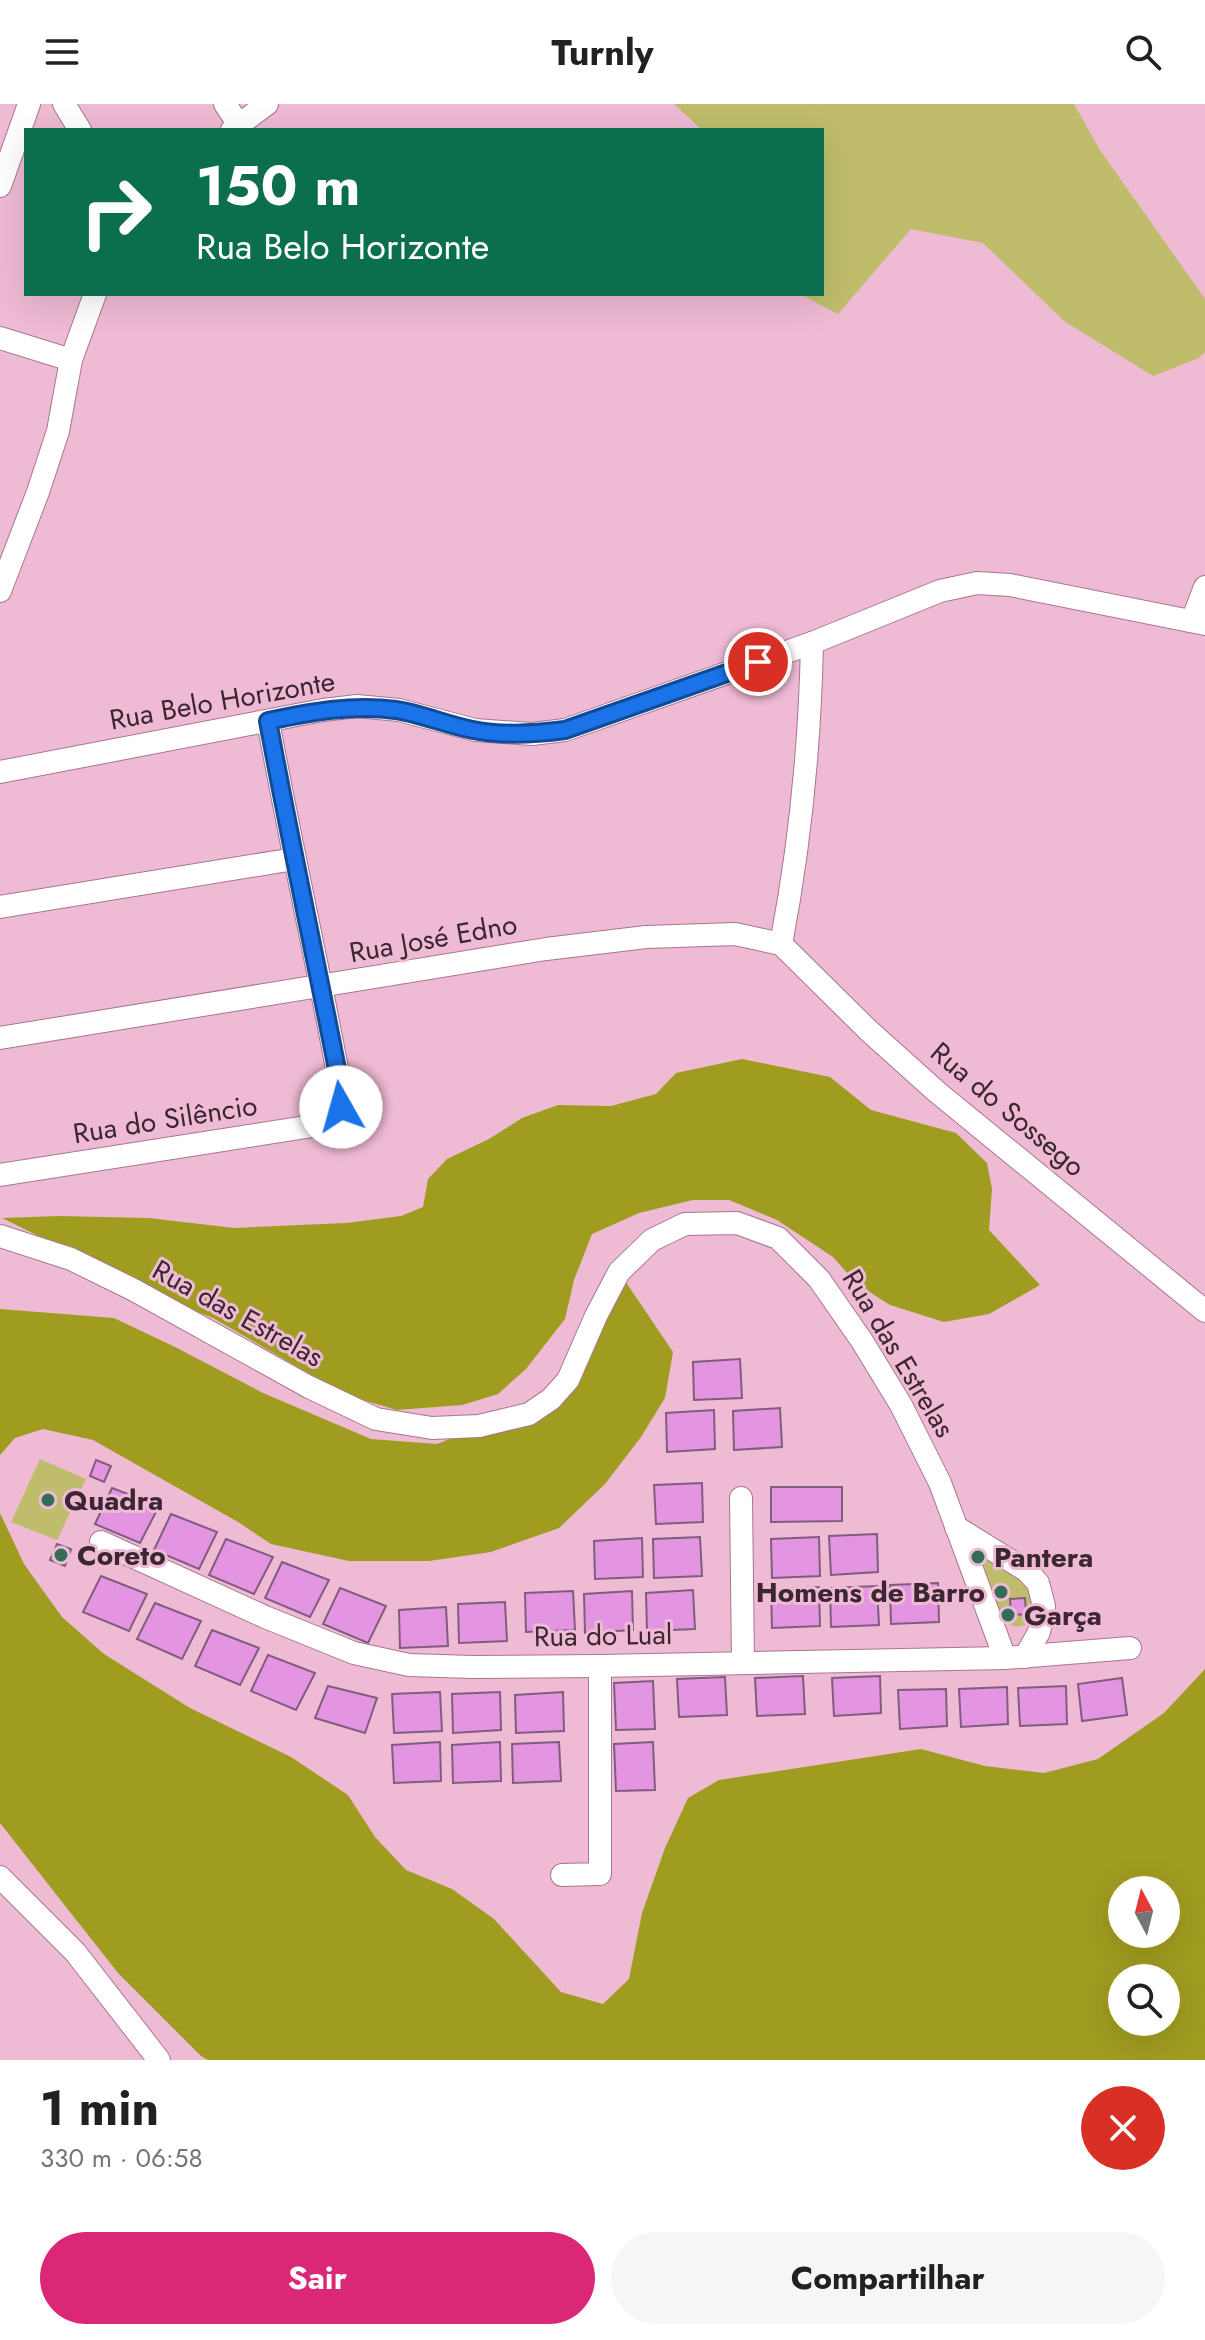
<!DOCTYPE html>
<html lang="pt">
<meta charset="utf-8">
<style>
:root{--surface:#fff;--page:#f6f6f6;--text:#202124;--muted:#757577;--accent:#db2777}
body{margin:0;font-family:Jost,sans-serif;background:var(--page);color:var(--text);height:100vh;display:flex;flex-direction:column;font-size:30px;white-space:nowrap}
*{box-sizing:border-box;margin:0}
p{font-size:26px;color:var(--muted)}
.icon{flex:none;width:44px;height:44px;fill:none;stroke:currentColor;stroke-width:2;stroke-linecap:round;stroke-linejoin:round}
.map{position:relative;height:1956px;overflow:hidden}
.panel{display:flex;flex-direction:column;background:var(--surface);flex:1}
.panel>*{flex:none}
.guide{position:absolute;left:24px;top:24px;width:800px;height:168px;border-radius:0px;box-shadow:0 8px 32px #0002;background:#0b6e4f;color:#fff;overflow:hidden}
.needle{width:52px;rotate:353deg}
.tools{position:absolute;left:1108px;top:1772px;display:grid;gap:16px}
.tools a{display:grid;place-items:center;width:72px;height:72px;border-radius:50%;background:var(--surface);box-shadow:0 8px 32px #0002;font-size:40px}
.pin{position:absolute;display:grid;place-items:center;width:68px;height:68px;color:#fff;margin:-34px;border:4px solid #fff;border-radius:50%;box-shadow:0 2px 8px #0007}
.me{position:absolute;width:88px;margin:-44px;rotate:353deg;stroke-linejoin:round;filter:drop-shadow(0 0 6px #0008)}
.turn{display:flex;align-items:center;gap:28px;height:168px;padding:0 40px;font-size:36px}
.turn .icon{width:104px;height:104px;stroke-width:2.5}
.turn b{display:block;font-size:56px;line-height:68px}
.round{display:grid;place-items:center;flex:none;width:84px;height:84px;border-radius:42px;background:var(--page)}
.head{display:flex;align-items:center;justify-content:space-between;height:136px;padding:0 40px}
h1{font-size:48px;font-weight:700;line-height:60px}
.cta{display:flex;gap:16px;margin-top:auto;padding:16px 40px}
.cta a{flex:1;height:92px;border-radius:48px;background:var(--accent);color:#fff;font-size:32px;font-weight:700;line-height:92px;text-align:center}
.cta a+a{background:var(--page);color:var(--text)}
header{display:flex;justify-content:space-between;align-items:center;height:104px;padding:0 40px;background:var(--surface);font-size:36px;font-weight:700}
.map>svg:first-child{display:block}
.green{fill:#bfbd6b}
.forest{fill:#a09c20;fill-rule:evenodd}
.building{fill:#e395e1;stroke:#805c7f;stroke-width:2}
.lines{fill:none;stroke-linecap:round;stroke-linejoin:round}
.minor-casing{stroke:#a7768f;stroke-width:24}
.minor{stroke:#fff;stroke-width:22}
.route-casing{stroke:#114b97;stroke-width:20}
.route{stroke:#1a73e8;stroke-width:14}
.poi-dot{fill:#316d57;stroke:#efbad4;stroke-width:3}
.labels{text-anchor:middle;stroke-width:6;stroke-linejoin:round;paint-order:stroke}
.street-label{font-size:28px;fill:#3b2631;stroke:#efbad4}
.poi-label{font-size:28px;font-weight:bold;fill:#3b2631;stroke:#efbad4;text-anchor:start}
</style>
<header><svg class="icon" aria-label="menu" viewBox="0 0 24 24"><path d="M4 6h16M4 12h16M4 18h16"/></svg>Turnly<svg class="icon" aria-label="search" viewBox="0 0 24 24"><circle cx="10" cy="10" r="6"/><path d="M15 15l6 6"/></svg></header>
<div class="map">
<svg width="1205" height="1956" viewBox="0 0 1205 1956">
<rect width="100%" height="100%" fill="#efbad4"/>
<!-- green -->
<g class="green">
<path d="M674 0H1074L1100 46 1205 195V248L1199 254 1153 272 1064 217 983 139 911 125 838 210 800 190H822V26H702Z"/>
<path d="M40 1355 86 1375 57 1436 11 1418Z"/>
<path d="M976 1446 1023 1475 1033 1491V1515C1022 1524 1014 1525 1003 1516Z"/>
</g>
<!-- forest -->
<g class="forest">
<path d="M742 955 830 973 871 1006 956 1029 987 1059 992 1085 989 1126 1040 1181 989 1210 944 1218 890 1201 857 1180 833 1153 777 1116 729 1096H693L639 1109 592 1130 574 1176 565 1215 526 1265 498 1290 462 1301 397 1306 363 1296 324 1278 213 1214 173 1198 2 1114 59 1112 149 1114 234 1124 346 1119 401 1112 423 1103 428 1075 447 1055 489 1035 522 1014 558 1001 611 1002 656 990 676 969Z"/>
<path d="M619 1168 673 1248 665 1294 641 1333 605 1380 559 1424 491 1448 429 1457H349L271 1440 238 1418 93 1336 43 1325 15 1334 0 1351V1205L114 1214 175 1243 263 1289 371 1335 437 1340 551 1295Z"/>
<path d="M0 1409 24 1460 62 1513 104 1550 190 1604 291 1653 348 1691 375 1733 406 1766 452 1785 494 1815 561 1888 603 1900 629 1875 642 1809 665 1744 688 1694 719 1676 921 1645 985 1662 1044 1669 1098 1655 1164 1609 1205 1565V1956H208L201 1952 118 1869 0 1719ZM1166 1786V1830H1122V1786ZM1166 1874V1918H1122V1874Z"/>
</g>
<!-- building -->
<g class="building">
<path d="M740 1255 742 1294 694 1296 693 1258Z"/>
<path d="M780 1304 782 1343 734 1346 733 1307Z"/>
<path d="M714 1306 715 1345 667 1348 666 1309Z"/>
<path d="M96 1356 111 1362 104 1378 90 1372Z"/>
<path d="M702 1379 703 1418 656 1420 654 1381Z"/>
<path d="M771 1383H842V1417L771 1418Z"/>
<path d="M112 1384 159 1402 140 1439 95 1420Z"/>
<path d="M171 1410 217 1428 199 1465 154 1446Z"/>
<path d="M877 1430 878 1468 831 1471 829 1432Z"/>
<path d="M700 1433 702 1472 654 1474 653 1435Z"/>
<path d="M819 1433 820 1472 772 1474 771 1435Z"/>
<path d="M642 1434 643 1473 595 1475 594 1437Z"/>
<path d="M226 1435 273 1453 254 1490 209 1471Z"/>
<path d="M57 1440 71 1445 65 1462 50 1456Z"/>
<path d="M282 1458 329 1476 310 1513 265 1494Z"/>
<path d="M101 1472 147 1490 129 1527 83 1508Z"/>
<path d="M938 1479 939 1518 891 1520 890 1481Z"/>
<path d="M877 1482 879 1521 831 1523 830 1484Z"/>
<path d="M819 1483 820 1522 772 1524 771 1486Z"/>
<path d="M340 1484 386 1502 368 1539 323 1520Z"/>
<path d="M693 1486 695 1525 647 1527 646 1489Z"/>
<path d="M573 1487 575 1526 526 1528 525 1489Z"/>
<path d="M632 1487 633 1526 585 1529 584 1490Z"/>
<path d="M1025 1494 1026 1510 1011 1511 1010 1495Z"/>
<path d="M505 1498 507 1537 459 1539 458 1500Z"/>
<path d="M155 1499 201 1517 182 1555 137 1535Z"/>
<path d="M446 1503 448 1542 400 1544 399 1506Z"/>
<path d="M212 1526 259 1544 240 1581 195 1562Z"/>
<path d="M268 1551 315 1569 296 1606 251 1587Z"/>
<path d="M803 1572 805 1610 757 1612 755 1574Z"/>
<path d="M880 1572 881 1609 834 1612 832 1574Z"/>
<path d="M725 1573 727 1611 679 1613 677 1575Z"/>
<path d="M1122 1574 1127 1611 1082 1617 1078 1580Z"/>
<path d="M653 1577 655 1625 616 1626 614 1579Z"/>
<path d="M328 1582 377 1594 365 1629 315 1614Z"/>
<path d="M1066 1582 1067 1620 1020 1622 1018 1584Z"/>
<path d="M1007 1583 1008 1620 961 1623 959 1585Z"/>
<path d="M946 1585 947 1622 900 1625 898 1586Z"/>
<path d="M440 1588 442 1627 394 1629 392 1590Z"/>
<path d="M500 1588 501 1626 453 1629 452 1590Z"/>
<path d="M563 1588 564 1627 516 1629 515 1591Z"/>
<path d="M440 1638 441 1677 394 1679 392 1641Z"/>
<path d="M500 1638 501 1677 453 1679 452 1641Z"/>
<path d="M559 1638 561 1677 513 1679 512 1640Z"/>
<path d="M653 1638 655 1686 616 1687 614 1640Z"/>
</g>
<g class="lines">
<!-- minor casing -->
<g class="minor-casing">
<g id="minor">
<path d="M64 0 80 26"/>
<path d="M225 0 239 21"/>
<path d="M232 26 267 0"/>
<path d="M0 82 29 0"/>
<path d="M0 234 71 256"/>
<path d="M0 487 38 388 58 327 71 256 95 190"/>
<path d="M1192 517 1205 483"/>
<path d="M0 668 323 606 357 602 399 606 475 626 532 630 565 626 812 539 940 487 977 479 1010 481 1205 520"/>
<path d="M0 803 294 755"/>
<path d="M781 840 868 926 937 988 1205 1207"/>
<path d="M781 840C800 741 810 640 812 539"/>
<path d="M0 934 546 845 646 833 735 830 781 840"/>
<path d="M0 1071 319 1021 337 1012 341 1003 342 991C319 866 291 742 268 617"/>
<path d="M0 1132 71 1155 134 1186 309 1283 376 1315 432 1324 479 1322 529 1310 551 1295 568 1276 596 1212 619 1168 652 1136 685 1120 737 1119 778 1134 819 1175 862 1237 901 1301 940 1379 1005 1554"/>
<path d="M741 1394 743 1559"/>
<path d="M956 1423 1027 1467 1038 1479 1044 1502 1039 1528 1025 1553"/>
<path d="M101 1438 265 1513 354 1549 409 1561 473 1563 600 1562 1005 1554 1130 1544"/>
<path d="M562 1771 600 1770V1562"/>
<path d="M0 1773 75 1848 159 1956"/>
</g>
</g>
<!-- minor -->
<use href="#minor" class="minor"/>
</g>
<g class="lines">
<!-- route casing -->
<g class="route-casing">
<path id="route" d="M341 1003 342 991C318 866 291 742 268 617 311 608 352 600 396 606 422 610 447 621 473 626 503 632 535 630 565 626L758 558"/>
</g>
<!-- route -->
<use href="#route" class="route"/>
</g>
<!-- markers -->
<g class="poi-dot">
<circle cx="48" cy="1396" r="8"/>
<circle cx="61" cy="1451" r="8"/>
<circle cx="978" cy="1453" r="8"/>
<circle cx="1001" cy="1488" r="8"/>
<circle cx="1008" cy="1511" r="8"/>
</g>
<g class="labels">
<!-- street labels -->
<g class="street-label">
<text transform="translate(222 596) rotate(-10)" y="10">Rua Belo Horizonte</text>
<text transform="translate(433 834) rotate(-10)" y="10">Rua José Edno</text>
<text transform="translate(1008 1005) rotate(40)" y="10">Rua do Sossego</text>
<text transform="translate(165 1015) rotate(-9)" y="10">Rua do Silêncio</text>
<text transform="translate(238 1209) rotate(29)" y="10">Rua das Estrelas</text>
<text transform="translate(899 1249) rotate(59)" y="10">Rua das Estrelas</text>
<text transform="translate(603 1531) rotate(-1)" y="10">Rua do Lual</text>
</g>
<!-- poi labels -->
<g class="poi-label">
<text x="64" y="1406">Quadra</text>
<text x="77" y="1461">Coreto</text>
<text x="994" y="1463">Pantera</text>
<text x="985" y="1498" text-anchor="end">Homens de Barro</text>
<text x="1024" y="1521">Garça</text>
</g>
</g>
</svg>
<div class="tools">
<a><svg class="needle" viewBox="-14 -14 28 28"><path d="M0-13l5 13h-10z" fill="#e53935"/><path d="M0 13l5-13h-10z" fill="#757577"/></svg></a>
<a><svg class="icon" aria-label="search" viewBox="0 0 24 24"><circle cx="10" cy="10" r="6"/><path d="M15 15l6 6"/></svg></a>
</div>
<div class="pin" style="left:758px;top:558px;background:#d93025"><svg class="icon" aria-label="arrive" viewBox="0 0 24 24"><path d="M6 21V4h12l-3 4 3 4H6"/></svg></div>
<svg class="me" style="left:341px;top:1003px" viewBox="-20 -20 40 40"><circle r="19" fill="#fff"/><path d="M0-13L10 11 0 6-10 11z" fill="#1a73e8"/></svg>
<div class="guide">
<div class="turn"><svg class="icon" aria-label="right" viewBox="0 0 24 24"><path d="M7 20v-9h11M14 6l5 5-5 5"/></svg><div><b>150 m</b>Rua Belo Horizonte</div></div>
</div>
</div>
<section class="panel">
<div class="head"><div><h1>1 min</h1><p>330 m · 06:58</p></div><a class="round" style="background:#d93025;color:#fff"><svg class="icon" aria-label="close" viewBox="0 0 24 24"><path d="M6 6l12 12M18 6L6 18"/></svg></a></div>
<div class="cta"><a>Sair</a><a>Compartilhar</a></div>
</section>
